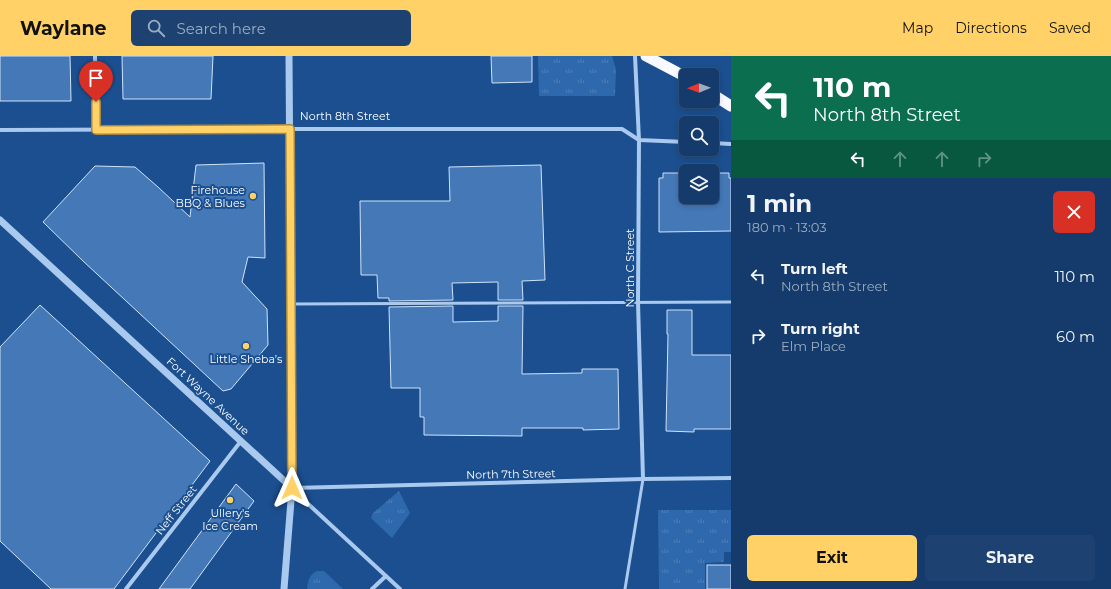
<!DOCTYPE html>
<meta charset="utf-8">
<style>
:root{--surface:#143b6b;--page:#1d4271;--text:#f1f3f6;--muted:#9dadc1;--line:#33557e;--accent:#ffd166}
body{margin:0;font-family:Montserrat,sans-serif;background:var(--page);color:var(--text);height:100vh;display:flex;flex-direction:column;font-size:15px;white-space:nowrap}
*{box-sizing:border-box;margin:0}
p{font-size:13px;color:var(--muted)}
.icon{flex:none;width:22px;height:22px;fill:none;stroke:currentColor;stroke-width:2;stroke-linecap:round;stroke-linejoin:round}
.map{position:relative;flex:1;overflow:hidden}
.side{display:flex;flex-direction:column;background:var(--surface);width:380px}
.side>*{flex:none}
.hud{background:#0b6e4f;color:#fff;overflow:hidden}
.needle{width:26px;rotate:269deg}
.controls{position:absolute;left:679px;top:12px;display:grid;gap:8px}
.controls a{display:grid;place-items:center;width:40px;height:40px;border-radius:6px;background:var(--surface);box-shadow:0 2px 6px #0003,0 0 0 1px var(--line);font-size:20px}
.pin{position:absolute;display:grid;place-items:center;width:34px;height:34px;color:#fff;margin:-41px -17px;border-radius:50% 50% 50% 0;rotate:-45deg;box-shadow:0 0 4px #0007}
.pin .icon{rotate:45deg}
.me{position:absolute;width:44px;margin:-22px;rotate:0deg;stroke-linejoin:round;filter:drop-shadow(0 0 3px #0008)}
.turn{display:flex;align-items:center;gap:14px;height:84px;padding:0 16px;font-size:18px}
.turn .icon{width:52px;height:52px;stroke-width:2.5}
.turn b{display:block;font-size:28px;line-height:34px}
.lanes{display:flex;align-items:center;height:38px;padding:0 16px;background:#0003;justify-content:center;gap:20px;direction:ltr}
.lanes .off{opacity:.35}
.round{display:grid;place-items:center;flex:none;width:42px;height:42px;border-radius:6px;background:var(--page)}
.headline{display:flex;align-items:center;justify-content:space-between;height:68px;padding:0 16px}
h1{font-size:24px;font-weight:700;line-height:30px}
.action{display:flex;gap:8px;margin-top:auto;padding:8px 16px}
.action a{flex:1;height:46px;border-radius:6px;background:var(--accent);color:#111;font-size:16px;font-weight:700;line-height:46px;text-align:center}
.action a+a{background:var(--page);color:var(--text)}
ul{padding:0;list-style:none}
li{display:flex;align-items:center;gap:12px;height:60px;padding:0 16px}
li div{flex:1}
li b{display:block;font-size:15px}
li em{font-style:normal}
header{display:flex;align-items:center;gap:24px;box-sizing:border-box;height:56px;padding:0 20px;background:var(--accent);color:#111}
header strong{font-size:19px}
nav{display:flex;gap:22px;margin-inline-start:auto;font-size:14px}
.search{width:280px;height:36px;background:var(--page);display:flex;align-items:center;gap:10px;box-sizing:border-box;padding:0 14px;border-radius:6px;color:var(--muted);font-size:15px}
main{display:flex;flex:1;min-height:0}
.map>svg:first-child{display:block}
.grass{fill:url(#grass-tufts)}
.building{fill:#4478b7;stroke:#cfe3fa}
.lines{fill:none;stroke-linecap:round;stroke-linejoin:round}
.service{stroke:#a9c9ee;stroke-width:3}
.minor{stroke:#a9c9ee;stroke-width:4}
.tertiary{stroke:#a9c9ee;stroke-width:7}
.trunk{stroke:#f8faff;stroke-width:11}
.route-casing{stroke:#a68842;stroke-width:10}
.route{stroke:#ffd166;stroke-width:7}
.poi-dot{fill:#ffd166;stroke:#1b4f8f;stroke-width:1.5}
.labels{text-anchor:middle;stroke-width:4;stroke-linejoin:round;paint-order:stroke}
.street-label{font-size:11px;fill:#fff;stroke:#1b4f8f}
.poi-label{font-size:11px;fill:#fff;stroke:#1b4f8f}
</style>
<header>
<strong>Waylane</strong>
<div class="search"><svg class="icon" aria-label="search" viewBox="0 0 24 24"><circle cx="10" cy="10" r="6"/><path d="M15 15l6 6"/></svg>Search here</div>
<nav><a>Map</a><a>Directions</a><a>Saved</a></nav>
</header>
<main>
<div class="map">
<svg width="731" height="533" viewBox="0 0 731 533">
<defs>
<pattern id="grass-tufts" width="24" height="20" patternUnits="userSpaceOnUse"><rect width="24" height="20" fill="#2e69ad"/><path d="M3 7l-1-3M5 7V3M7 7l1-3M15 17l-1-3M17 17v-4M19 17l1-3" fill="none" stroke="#4d80b9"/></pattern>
</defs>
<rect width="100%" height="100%" fill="#1b4f8f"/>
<!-- grass -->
<g class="grass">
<path d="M538 0H612L616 13 615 40H539Z"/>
<path d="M399 435 410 457 392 482 371 462 373 457Z"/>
<path d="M658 454H731V496H724V506L705 507V533H659Z"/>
<path d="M317 515H324L343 533H307C308 525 309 519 317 515Z"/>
</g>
<!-- building -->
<g class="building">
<path d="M0 0H70L71 45H0Z"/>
<path d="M122 0H213L211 43H123Z"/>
<path d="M491 0H532V26L492 27Z"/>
<path d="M264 107 265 202 248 201 242 226 267 253 268 289 231 333 223 335 83 205 43 166 95 110 135 111 158 131 190 161 196 109Z"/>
<path d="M541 109 545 224 522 225 523 244H498V226L452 227 453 244 389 245V242H378L377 219H361L360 145H450L449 111Z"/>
<path d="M663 117H686V141H712V117H729V122H731V175L659 176V122H663Z"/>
<path d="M40 249 210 405 114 533H51L0 485V291Z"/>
<path d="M453 250V266L498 265V250H523L522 318 582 317V313H618L619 373 583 374V372H522V380L424 379V361H420V332H391L389 251Z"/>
<path d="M667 254H692V299H731V373H694V376L666 375 668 278H667Z"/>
<path d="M236 428 254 445 190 533H159Z"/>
<rect x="707" y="509" width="24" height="24"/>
</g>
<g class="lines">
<!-- service -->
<g class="service">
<path d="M291 248 731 246"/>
<path d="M625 533 643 423"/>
</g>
<!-- minor -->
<g class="minor">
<path d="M95 0 96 73"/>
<path d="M635 0 639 84 638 246 643 423"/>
<path d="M0 74 265 73H622L639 84 686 86"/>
<path d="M712 87 731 88"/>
<path d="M292 432 643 423 731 422"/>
<path d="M292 433 400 533"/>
<path d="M126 533 241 385"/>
<path d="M372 533 386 520"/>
</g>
<!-- tertiary -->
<g class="tertiary">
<path d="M0 164 292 432"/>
<path d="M284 533 292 432 289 0"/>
</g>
<!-- trunk -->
<g class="trunk">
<path d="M646 0 686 21"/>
<path d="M712 38 731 50"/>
</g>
</g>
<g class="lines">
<!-- route casing -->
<g class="route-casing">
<path id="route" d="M96 46V74L290 73 292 432"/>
</g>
<!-- route -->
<use href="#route" class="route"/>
</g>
<!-- markers -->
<g class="poi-dot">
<circle cx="253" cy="140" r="4"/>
<circle cx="246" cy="290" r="4"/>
<circle cx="230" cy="444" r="4"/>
</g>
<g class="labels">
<!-- street labels -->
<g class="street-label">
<text x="345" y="64">North 8th Street</text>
<text transform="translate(630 212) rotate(-90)" y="4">North C Street</text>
<text transform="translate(208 340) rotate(43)" y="4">Fort Wayne Avenue</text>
<text transform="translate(511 418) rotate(-1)" y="4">North 7th Street</text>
<text transform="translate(176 454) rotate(-52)" y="4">Neff Street</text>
</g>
<!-- poi labels -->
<g class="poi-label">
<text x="245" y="138" text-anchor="end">Firehouse<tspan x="245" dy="13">BBQ &amp; Blues</tspan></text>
<text x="246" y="307">Little Sheba’s</text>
<text x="230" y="461">Ullery's<tspan x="230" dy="13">Ice Cream</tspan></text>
</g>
</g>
</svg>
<div class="controls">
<a><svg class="needle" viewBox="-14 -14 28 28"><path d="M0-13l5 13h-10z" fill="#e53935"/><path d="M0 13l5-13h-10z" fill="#9dadc1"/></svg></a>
<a><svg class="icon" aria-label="search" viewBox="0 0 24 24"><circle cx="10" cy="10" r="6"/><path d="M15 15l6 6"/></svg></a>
<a><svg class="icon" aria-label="layers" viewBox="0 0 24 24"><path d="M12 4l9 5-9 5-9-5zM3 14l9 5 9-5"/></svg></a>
</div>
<div class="pin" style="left:96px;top:46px;background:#d93025"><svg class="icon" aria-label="arrive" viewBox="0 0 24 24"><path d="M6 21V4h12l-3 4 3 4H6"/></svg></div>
<svg class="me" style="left:292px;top:432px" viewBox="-20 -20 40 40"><path d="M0-17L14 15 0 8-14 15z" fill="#ffd166" stroke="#fff" stroke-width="4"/></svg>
</div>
<section class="side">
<div class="hud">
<div class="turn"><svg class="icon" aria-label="left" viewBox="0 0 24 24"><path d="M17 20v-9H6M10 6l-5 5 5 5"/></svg><div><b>110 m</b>North 8th Street</div></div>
<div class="lanes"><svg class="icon" aria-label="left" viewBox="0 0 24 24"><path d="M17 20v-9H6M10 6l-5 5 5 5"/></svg><svg class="icon off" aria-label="ahead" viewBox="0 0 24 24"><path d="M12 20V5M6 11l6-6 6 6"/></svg><svg class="icon off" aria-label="ahead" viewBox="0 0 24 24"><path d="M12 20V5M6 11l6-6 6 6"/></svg><svg class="icon off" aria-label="right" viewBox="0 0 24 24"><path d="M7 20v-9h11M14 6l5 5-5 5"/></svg></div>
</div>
<div class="headline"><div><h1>1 min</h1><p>180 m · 13:03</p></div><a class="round" style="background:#d93025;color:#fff"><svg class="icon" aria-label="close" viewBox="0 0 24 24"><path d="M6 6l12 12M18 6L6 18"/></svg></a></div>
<ul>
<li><svg class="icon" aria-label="left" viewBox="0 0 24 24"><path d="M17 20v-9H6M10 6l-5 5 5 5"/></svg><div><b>Turn left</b><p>North 8th Street</p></div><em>110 m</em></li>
<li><svg class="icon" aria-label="right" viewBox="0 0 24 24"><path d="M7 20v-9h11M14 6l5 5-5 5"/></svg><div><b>Turn right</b><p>Elm Place</p></div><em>60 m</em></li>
</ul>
<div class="action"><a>Exit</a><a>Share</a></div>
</section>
</main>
